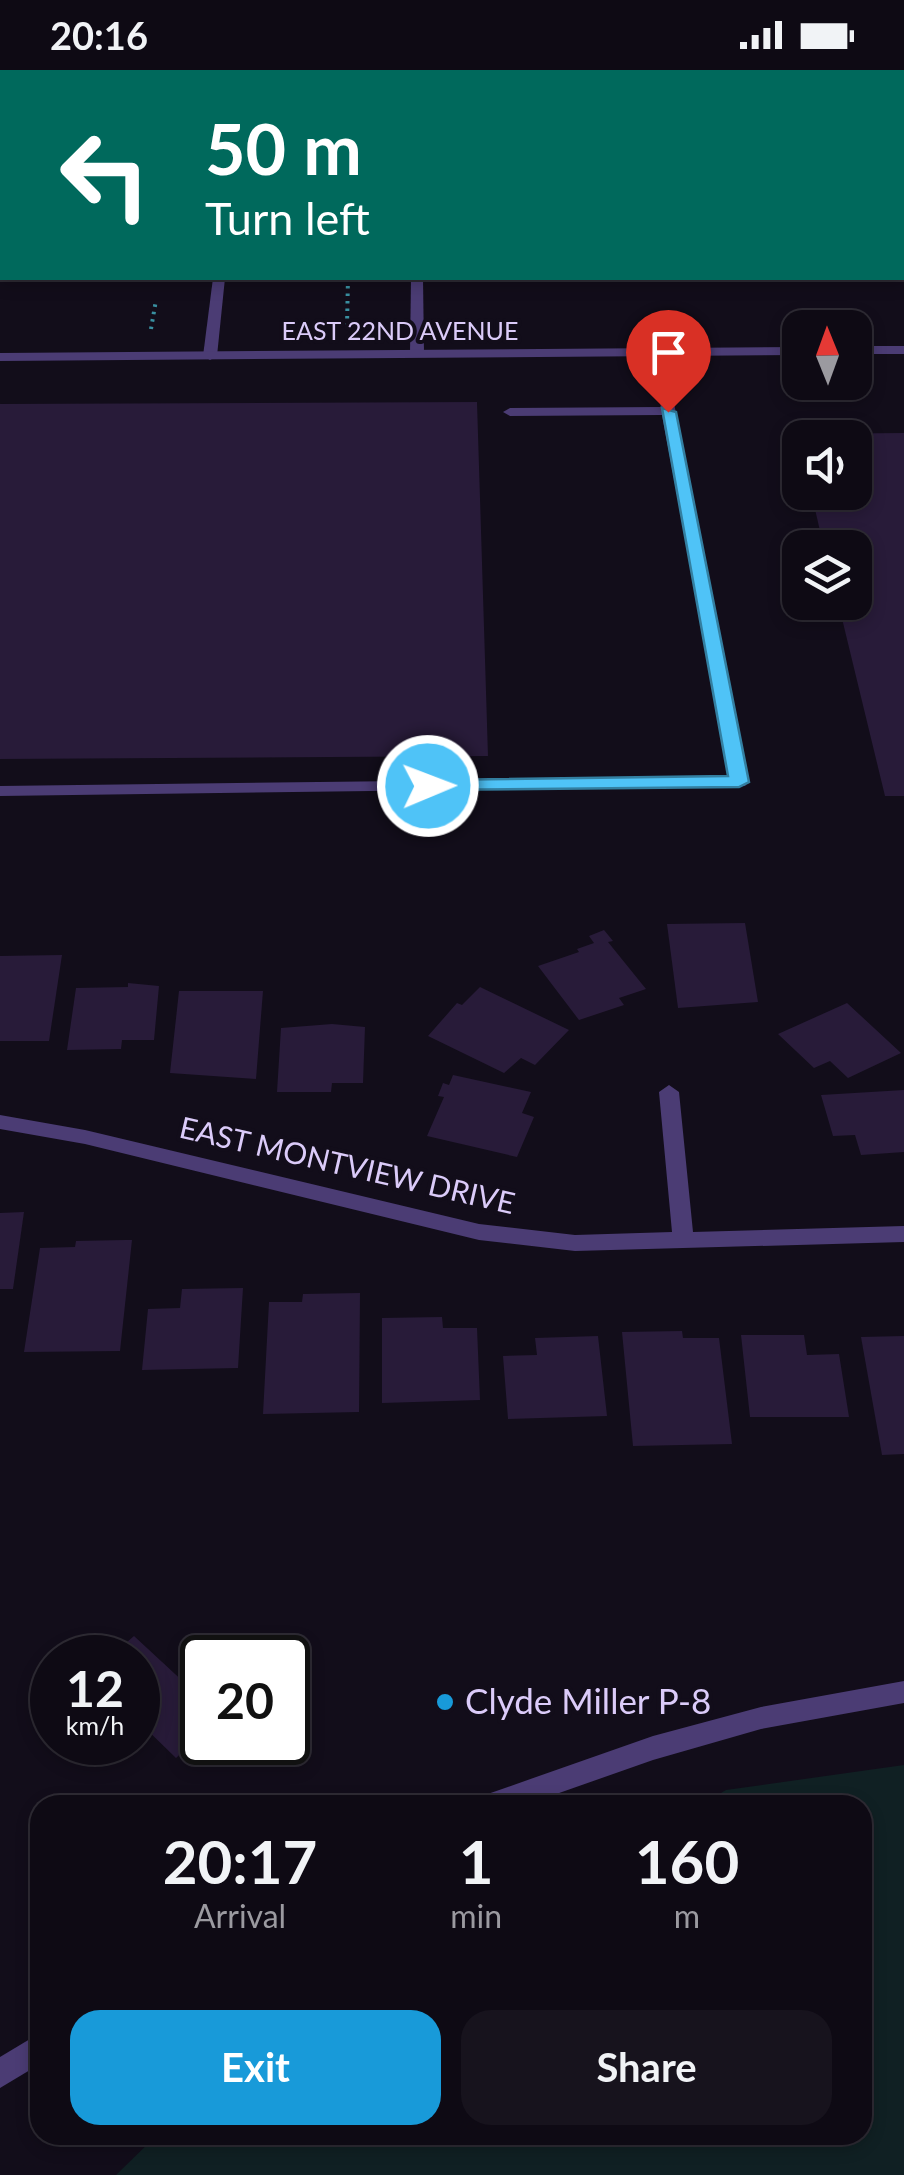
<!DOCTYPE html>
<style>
:root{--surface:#0e0a14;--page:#17131d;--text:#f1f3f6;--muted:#9b9aa0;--line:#2e2b34;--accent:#189ad9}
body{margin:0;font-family:Lato,sans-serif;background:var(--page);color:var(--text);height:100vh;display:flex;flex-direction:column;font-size:38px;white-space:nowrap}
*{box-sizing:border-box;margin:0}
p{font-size:32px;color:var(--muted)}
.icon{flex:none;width:55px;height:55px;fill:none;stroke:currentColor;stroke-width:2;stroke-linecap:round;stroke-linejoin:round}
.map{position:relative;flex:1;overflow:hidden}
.details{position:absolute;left:30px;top:1725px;width:842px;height:350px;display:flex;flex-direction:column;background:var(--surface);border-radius:30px;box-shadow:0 5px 15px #0003,0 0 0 2px var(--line)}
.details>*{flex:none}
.top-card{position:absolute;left:0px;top:0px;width:905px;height:210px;box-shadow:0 5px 15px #0003,0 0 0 2px var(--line);background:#00695c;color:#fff;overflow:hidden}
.needle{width:65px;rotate:359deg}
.controls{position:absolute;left:782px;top:240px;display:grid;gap:20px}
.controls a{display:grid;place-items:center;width:90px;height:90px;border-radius:20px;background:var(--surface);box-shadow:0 5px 15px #0003,0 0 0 2px var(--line);font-size:50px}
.speed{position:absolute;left:30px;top:1565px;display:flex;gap:20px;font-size:50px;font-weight:700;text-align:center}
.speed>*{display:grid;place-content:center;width:130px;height:130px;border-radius:50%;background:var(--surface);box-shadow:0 5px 15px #0003,0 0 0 2px var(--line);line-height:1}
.speed small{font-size:25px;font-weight:400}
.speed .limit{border:5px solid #111;border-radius:15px;background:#fff;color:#111}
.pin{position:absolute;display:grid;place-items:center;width:85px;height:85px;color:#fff;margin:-102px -42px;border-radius:50% 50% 50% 0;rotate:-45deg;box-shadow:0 0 10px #0007}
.pin .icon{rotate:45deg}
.me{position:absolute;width:110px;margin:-55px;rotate:89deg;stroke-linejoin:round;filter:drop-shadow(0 0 8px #0008)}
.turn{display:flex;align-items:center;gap:35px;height:210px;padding:0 40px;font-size:45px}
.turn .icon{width:130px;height:130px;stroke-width:2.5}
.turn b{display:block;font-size:70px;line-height:85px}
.eta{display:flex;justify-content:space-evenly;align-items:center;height:170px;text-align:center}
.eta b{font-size:60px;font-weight:700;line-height:70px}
.button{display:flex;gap:20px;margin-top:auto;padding:20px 40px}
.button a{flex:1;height:115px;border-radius:30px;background:var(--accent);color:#fff;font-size:40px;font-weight:700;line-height:115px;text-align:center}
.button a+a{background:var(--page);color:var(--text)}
.status{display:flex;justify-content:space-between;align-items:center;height:70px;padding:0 50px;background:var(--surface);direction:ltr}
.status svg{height:28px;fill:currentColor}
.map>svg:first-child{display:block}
.green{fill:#102023}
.building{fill:#281b39}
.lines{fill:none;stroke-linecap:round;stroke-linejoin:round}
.path{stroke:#398fa0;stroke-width:4;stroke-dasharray:2.5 5;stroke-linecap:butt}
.service{fill:#4b3c74;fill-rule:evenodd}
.minor{fill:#4b3c74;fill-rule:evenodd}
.tertiary{fill:#4b3c74;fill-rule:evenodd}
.route{fill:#4fc3f7;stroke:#337fa1;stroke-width:2.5}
.poi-dot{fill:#189ad9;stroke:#120d1a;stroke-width:4}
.labels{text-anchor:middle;stroke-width:8;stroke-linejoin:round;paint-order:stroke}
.far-street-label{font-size:25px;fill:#dbcbf9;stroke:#120d1a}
.street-label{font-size:30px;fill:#dbcbf9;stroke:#120d1a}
.near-poi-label{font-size:35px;fill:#dbcbf9;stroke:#120d1a;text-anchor:start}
</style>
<div class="status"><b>20:16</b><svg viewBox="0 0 49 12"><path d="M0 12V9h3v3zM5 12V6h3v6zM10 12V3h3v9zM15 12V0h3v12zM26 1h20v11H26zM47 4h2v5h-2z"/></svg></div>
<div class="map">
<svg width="904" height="2105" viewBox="0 0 904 2105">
<rect width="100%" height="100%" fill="#120d1a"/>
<!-- green -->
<path class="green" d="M904 1695V2105H116L157 2065H862V1735H701L726 1720Z"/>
<!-- building -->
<g class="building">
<path d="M477 332 488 686 0 689V334Z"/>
<path d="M904 363V726H885L838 532H855V478H824L811 422H855V368H797L796 364Z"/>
<path d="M745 853 758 932 678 938 667 854Z"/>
<path d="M604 860 613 871 608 872 646 919 619 928 624 935 579 950 538 896 579 882 577 879 594 873 589 866Z"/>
<path d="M62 885 49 971H0V886Z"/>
<path d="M128 913 159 916 154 970H122L121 979 67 980 76 918 128 917Z"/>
<path d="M480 917 569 960 535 995 521 988 504 1003 428 966 457 933 462 935Z"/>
<path d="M179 921H263L256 1009 170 1003Z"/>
<path d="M847 933 901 983 848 1008 830 991 814 998 778 964Z"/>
<path d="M332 954 365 957 363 1013H332L331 1022H277L281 958Z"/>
<path d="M453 1005 531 1022 522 1043 534 1047 517 1087 427 1066 444 1027 438 1026 443 1013 449 1015Z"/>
<path d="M904 1020V1082L861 1085 855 1065 833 1066 821 1025Z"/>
<path d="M24 1142 13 1219H0V1143Z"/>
<path d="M125 1170H132L120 1281 24 1282 40 1178 75 1177 76 1171Z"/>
<path d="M243 1218 238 1298 142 1300 148 1239 180 1238 182 1219Z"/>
<path d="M360 1223 359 1342 263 1344 269 1232H302L303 1224Z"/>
<path d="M442 1247 443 1258H477L480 1330 382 1333V1248Z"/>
<path d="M682 1261 683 1268H719L732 1374 633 1376 622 1262Z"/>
<path d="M741 1265H804L807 1285 839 1284 849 1347H750Z"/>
<path d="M598 1266 607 1346 508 1349 503 1286 537 1285 535 1268Z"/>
<path d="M904 1266V1384L882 1385 861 1267Z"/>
<path d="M134 1566 202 1629V1664L176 1688 138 1651V1588H109Z"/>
</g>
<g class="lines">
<!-- path -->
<g class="path">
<path d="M347 256 348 208"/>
<path d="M151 259 156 230"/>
</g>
<!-- service -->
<g class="service">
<rect x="409" y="0" width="10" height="2"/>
<path d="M213 208H225L217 286 210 290 203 286Z"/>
<path d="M411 208H423L424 283 417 287 410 283Z"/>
<path d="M657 278 664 282 748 712 745 716 0 726V716L730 707 662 345 510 346 503 342 510 338 661 337 650 282Z"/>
</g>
<!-- minor -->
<g class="minor">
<rect x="855" y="276" width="49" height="8"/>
<path d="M800 277V285L0 291V283Z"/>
<path d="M669 1015 679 1022 693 1162 904 1156V1172L575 1181 479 1170 85 1074 0 1059V1045L85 1060 479 1154 575 1165 672 1162 659 1022Z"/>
</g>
<!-- tertiary -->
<g class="tertiary">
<path d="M904 1611V1633L761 1659 653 1690 525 1735H478L482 1726 653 1666 761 1637Z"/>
<path d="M40 1963V1994L0 2018V1987Z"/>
</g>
</g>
<!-- route -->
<path class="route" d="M662 338 676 342 749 712 739 717 421 720V712L428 710 728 706Z"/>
<!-- markers -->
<circle class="poi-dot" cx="445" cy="1632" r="10"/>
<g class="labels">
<!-- far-street labels -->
<g class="far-street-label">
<text x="400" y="270">EAST 22ND AVENUE</text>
</g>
<!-- street labels -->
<g class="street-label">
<text transform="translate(347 1096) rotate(13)" y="10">EAST MONTVIEW DRIVE</text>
</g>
<!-- near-poi labels -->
<g class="near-poi-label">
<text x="465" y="1644">Clyde Miller P-8</text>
</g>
</g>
</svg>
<div class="controls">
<a><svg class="needle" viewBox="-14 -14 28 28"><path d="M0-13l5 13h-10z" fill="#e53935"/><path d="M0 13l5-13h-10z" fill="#9b9aa0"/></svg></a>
<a><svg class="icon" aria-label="sound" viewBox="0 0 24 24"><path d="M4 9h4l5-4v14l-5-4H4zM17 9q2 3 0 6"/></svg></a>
<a><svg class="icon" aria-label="layers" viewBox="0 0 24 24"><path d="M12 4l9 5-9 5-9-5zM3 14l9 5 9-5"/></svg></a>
</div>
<div class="speed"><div>12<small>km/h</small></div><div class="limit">20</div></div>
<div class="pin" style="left:668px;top:342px;background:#d93025"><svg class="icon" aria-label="arrive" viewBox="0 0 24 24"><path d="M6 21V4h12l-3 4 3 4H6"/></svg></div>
<svg class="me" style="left:428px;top:716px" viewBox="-20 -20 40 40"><circle r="17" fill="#4fc3f7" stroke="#fff" stroke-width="3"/><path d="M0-11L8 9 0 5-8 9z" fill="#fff"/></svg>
<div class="top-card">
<div class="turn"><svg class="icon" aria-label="left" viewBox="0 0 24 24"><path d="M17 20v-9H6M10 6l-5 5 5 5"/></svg><div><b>50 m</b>Turn left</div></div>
</div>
<section class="details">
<div class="eta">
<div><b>20:17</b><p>Arrival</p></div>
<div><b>1</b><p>min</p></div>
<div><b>160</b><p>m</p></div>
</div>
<div class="button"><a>Exit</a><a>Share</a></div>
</section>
</div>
